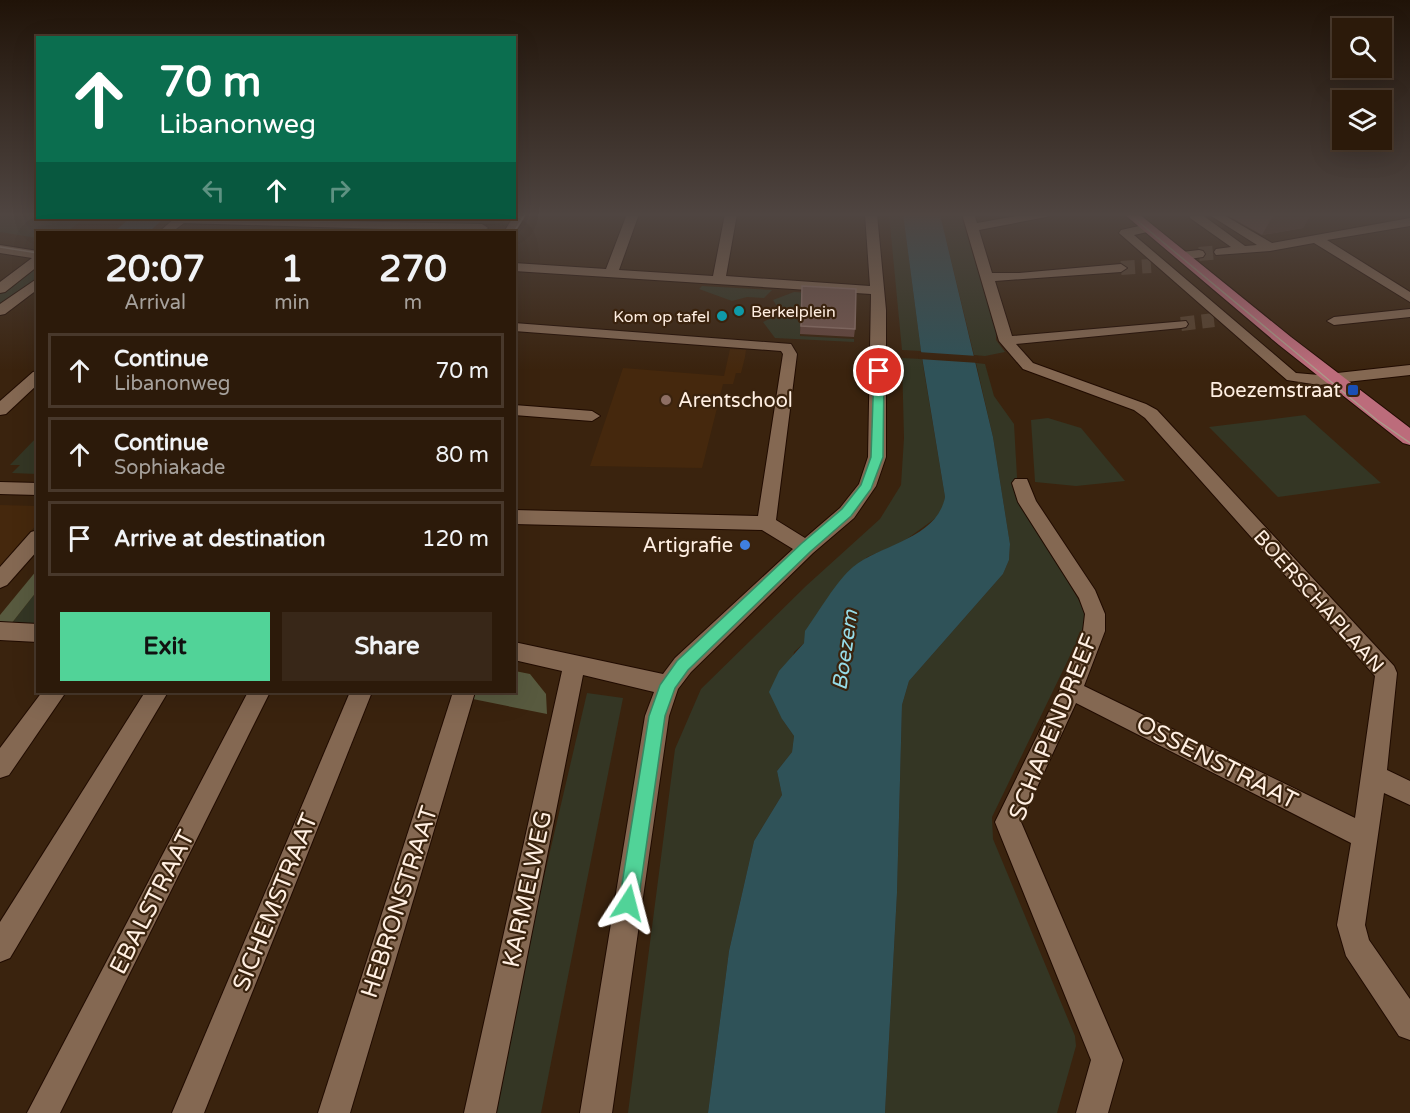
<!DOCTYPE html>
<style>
:root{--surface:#2c1a0a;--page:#382718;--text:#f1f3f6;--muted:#a6a19c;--line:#48382b;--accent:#51d398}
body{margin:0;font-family:"Varela Round",sans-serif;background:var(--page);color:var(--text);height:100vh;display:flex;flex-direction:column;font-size:22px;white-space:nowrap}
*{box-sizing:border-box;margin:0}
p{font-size:20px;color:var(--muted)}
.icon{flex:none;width:33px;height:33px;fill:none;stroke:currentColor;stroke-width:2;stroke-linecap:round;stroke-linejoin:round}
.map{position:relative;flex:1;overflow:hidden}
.sheet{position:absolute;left:36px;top:231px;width:480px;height:462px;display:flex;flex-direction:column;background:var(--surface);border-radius:0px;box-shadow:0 6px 24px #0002,0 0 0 2px var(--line)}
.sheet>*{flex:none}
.guide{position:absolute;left:36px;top:36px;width:480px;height:183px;border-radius:0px;box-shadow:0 6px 24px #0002,0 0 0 2px var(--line);background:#0b6e4f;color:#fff;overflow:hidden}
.tools{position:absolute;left:1332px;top:18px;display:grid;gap:12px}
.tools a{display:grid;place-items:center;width:60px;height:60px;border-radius:0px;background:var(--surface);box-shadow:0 6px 24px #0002,0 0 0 2px var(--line);font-size:30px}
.pin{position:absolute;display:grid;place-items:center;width:51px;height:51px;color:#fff;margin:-26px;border:3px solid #fff;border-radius:50%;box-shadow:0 2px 6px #0007}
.me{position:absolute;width:66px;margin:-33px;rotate:9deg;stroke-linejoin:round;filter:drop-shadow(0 0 4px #0008)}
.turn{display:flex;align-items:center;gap:21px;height:126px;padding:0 24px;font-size:27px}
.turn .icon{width:78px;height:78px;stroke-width:2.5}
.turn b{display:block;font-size:42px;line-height:51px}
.lanes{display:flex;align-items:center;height:57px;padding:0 24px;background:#0003;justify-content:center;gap:30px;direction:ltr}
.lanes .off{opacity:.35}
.eta{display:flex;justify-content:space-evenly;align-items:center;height:102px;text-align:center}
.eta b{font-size:36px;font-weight:700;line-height:42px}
.action{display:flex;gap:12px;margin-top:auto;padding:12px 24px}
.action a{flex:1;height:69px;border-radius:0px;background:var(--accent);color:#111;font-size:24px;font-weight:700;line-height:69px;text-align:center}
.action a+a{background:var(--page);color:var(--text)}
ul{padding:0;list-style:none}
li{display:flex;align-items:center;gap:18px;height:75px;margin:0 12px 9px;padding:0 12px;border:3px solid var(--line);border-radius:0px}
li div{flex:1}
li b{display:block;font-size:22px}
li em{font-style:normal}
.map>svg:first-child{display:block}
.built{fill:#45280d}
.green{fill:#343624}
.forest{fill:#585a3f}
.water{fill:#2f5258}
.pier{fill:#3a230e}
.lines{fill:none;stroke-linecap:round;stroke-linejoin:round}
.minor-tunnel{stroke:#58422e;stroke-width:14;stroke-dasharray:14 7;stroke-linecap:butt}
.minor-casing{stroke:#200b00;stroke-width:2}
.major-casing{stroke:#200b00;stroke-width:2}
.minor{fill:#846852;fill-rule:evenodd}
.major{fill:#bc6c7b;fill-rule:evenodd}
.tram{stroke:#ac9989;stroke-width:1.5}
.wall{fill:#66473f}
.shaded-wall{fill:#4d3124}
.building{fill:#765951;stroke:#8c7068;stroke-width:1.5}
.route{fill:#51d398;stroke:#358963;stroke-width:1.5}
.culture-dot{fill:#0f9aa8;stroke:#3a230e;stroke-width:2}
.transit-dot{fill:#1a4fb4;stroke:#3a230e;stroke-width:2}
.education-dot{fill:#8d6e63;stroke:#3a230e;stroke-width:2}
.shop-dot{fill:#3f7fe0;stroke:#3a230e;stroke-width:2}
.labels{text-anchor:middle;stroke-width:4.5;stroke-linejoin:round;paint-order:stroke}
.far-poi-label{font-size:16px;fill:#ffefe2;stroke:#3a230e;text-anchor:start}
.poi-label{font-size:20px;fill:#ffefe2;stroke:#3a230e;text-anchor:end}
.street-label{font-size:20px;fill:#ffefe2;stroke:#3a230e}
.water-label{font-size:21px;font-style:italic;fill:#96dbe8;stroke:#3a230e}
.near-street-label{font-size:24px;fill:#ffefe2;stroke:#3a230e}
</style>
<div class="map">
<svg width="1410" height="1113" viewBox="0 0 1410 1113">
<rect width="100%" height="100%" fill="#3a230e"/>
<!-- built -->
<g class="built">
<path d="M730 349 746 350 745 357 741 373H736L733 384H723L702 468 590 466 623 368 724 376Z"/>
<path d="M0 505 37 506 38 523 0 566Z"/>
</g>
<!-- green -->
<g class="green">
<path d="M0 214H37L38 218H85L69 230 71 231 69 232H38L37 238 0 232Z"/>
<path d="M889 214H903L921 351 902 350Z"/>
<path d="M940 214H966L996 330V340L1005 352 985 356 974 355Z"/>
<path d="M32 267 37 268V278L0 308V292Z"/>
<path d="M702 286 772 290 764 298 747 297 732 301 699 289Z"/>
<path d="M794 292 811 293 801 294 800 336 854 339V342L775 338 763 322 777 315 778 308 773 300Z"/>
<path d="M902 358 922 359 945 497 943 508 937 517 922 528 901 543 867 557 804 643 794 652 782 719 794 736 792 752 777 771 782 795 754 841 729 951 708 1113H628L675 749 701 689 806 586 880 519 901 485 904 438Z"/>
<path d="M976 363 985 364 994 396 1014 424 1018 495 1085 611 1086 619 1081 633 992 817 993 839 1075 1036 1076 1046 1057 1113H885L897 893 902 705 909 681 1003 574 1009 560 1010 544 993 437Z"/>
<path d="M1305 415 1381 483 1278 497 1209 427Z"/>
<path d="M1048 418 1081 428 1125 481 1076 486 1035 482 1031 420Z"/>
<path d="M37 437V474L12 473 20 465H10Z"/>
<path d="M37 591V625L11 624Z"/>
<path d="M587 693 623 698 541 1113H493L534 920Z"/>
</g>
<!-- forest -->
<g class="forest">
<path d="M37 570V591L11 624 0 623V615Z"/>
<path d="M515 671 530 674 546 694 547 714 438 692H514Z"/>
</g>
<!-- water -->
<g class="water">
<path d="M903 214H940L993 437 1010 544 1009 560 1003 574 909 681 902 705 897 893 885 1113H708L729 951 754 841 782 795 777 771 792 752 794 736 782 719 769 692 779 671 804 643 805 631C818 613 837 580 853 567 881 544 937 539 945 497L921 351Z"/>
<path d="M130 218H164L149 232H114Z"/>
</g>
<!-- pier -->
<path class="pier" d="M918 352 977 356 979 363 919 359Z"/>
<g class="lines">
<!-- minor-tunnel -->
<g class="minor-tunnel">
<path d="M1199 254 1220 252"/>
<path d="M1121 268 1151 266"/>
<path d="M1181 324 1214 320"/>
</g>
<!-- minor casing -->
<g class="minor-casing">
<g id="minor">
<path d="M515 214H527L514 234 504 232Z"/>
<path d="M627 214H639L619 270 713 276 725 214H737L726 276 870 286 865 214H877L886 310V457L876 486 854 518 813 553 691 672 678 689 669 716 612 1113H580L645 716 654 692 583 675 496 1113H464L562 671 514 660V642L663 674 675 658 793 549 762 530 514 524V510L758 516 783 354 781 351 514 331V323L791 344 797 354 776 520 805 538 840 508 859 484 868 457 871 294 514 271V263L606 269Z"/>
<path d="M962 214H974L977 223 1028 214H1052L1046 217 979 230 992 273H1019L1121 264 1127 268 1121 272 995 281 1012 336 1186 321 1188 324 1186 327 1181 328 1016 344 1033 363 1146 404 1157 410 1394 666 1397 673 1387 770 1410 781V805L1384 793 1365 925 1369 940 1410 999V1040L1399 1036 1346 956 1337 925 1351 843 1076 703 1021 822 1123 1060 1108 1113H1076L1091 1060 995 822 1060 689 1083 631 1085 614 1079 598 1018 502 1012 483 1015 479H1027L1036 501 1095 590 1105 614V631L1084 686 1355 818 1375 676 1145 418 1134 410 1023 369 999 341Z"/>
<path d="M1189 214H1201L1245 246 1257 245 1208 214H1222L1272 243 1410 218V226L1327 240 1410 292V302L1314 243 1270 251 1216 255 1214 252 1216 249 1231 247 1190 218Z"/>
<path d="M175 218 482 224 488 228 482 232 184 223 172 232H159Z"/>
<path d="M1148 224 1152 225V231L1134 235 1296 373 1319 375 1410 365V375L1319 385 1287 380 1119 233 1121 230Z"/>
<path d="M0 245 38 251V266L5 292 0 293V282L32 258 0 253Z"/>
<path d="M1199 250 1203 251 1205 254 1203 257 1182 260 1176 256 1182 252Z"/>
<path d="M38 278V289L5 314 0 315V304Z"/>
<path d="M1410 309V317L1334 325 1327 321 1334 317Z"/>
<path d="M38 371V384L6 414 0 415V401L33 372Z"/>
<path d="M514 405 592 411 600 416 592 421 514 415Z"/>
<path d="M0 482 38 483V495L0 494Z"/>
<path d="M38 530V550L7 585 0 588V567L31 532Z"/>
<path d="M0 622 38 624V642L0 640Z"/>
<path d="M42 692H66L9 775 0 778V748Z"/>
<path d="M145 692H168L10 958 0 962V922Z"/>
<path d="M248 692H270L60 1113H27Z"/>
<path d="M350 692H372L204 1113H172Z"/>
<path d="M453 692H475L350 1113H318Z"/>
</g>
</g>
<!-- major casing -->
<g class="major-casing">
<path id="major" d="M1124 214H1139L1291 337 1410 428V445L1403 443 1279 345Z"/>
</g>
<!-- minor -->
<use href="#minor" class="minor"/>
<!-- major -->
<use href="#major" class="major"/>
<!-- tram -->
<g class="tram">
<path d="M1129 214 1377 420 1410 443"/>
<path d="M514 232 525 214"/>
<path d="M0 247 38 253"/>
</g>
</g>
<!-- wall -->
<g class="wall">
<path d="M1225 214H1311L1303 228 1262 235Z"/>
<path d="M802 286 855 329 854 337 800 334Z"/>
</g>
<!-- shaded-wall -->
<path class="shaded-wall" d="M1274 214H1311L1303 228 1262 235Z"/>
<!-- building -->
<path class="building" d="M802 286 856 289 855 329 801 326Z"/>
<!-- sky -->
<linearGradient id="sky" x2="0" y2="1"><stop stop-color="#201308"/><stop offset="0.58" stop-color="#4f4541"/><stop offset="1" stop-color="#4f4541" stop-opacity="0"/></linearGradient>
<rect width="1410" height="370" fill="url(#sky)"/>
<!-- route -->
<path class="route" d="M879 368 884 371 883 457 871 489 851 516 811 551 688 670 675 688 665 716 638 903 635 910 628 913 621 910 619 903 649 716 660 685 677 661 801 544 842 509 861 485 871 457 874 371Z"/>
<!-- markers -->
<g class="culture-dot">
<circle cx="739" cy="311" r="6"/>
<circle cx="722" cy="316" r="6"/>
</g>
<rect class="transit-dot" x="1347" y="384" width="12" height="12" rx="3"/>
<circle class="education-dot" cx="666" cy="400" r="6"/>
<circle class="shop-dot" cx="745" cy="545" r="6"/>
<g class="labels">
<!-- far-poi labels -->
<g class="far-poi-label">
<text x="751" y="317">Berkelplein</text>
<text x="710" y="322" text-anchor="end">Kom op tafel</text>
</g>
<!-- poi labels -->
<g class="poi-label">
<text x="1341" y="397">Boezemstraat</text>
<text x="678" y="407" text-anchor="start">Arentschool</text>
<text x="733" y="552">Artigrafie</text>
</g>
<!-- street labels -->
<g class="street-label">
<text transform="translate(1319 601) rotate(48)" y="7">BOERSCHAPLAAN</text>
</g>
<!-- water labels -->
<g class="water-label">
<text transform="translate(845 650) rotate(-82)" y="7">Boezem</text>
</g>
<!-- near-street labels -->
<g class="near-street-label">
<text transform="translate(1053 727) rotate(-68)" y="8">SCHAPENDREEF</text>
<text transform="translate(1217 762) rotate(27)" y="8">OSSENSTRAAT</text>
<text transform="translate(527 889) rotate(-78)" y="8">KARMELWEG</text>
<text transform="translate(152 902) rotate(-63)" y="8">EBALSTRAAT</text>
<text transform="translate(275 902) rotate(-68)" y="8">SICHEMSTRAAT</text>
<text transform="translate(399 902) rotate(-72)" y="8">HEBRONSTRAAT</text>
</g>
</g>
</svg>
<div class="tools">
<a><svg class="icon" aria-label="search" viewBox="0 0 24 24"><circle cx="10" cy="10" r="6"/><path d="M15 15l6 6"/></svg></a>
<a><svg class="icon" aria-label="layers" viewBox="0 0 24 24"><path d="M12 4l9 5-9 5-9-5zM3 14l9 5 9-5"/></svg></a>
</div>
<div class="pin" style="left:879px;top:371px;background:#d93025"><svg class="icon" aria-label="arrive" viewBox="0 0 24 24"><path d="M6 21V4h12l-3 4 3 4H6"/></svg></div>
<svg class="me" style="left:628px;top:903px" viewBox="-20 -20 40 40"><path d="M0-17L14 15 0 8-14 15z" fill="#51d398" stroke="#fff" stroke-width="4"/></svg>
<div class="guide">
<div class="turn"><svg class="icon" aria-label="ahead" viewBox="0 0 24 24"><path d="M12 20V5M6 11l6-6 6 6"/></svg><div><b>70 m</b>Libanonweg</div></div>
<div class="lanes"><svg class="icon off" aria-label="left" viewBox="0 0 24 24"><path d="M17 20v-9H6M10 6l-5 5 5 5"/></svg><svg class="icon" aria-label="ahead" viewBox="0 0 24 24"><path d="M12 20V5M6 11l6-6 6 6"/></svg><svg class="icon off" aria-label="right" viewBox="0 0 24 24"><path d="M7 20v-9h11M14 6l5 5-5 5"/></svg></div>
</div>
<section class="sheet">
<div class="eta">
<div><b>20:07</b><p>Arrival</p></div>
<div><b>1</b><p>min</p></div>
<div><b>270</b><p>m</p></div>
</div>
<ul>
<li><svg class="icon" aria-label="ahead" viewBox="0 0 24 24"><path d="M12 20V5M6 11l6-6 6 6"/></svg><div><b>Continue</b><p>Libanonweg</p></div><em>70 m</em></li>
<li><svg class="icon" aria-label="ahead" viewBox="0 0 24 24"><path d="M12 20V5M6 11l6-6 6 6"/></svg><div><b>Continue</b><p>Sophiakade</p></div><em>80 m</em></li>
<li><svg class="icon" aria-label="arrive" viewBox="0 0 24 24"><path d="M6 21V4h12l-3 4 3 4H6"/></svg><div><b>Arrive at destination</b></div><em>120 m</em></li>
</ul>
<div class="action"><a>Exit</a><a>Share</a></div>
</section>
</div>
